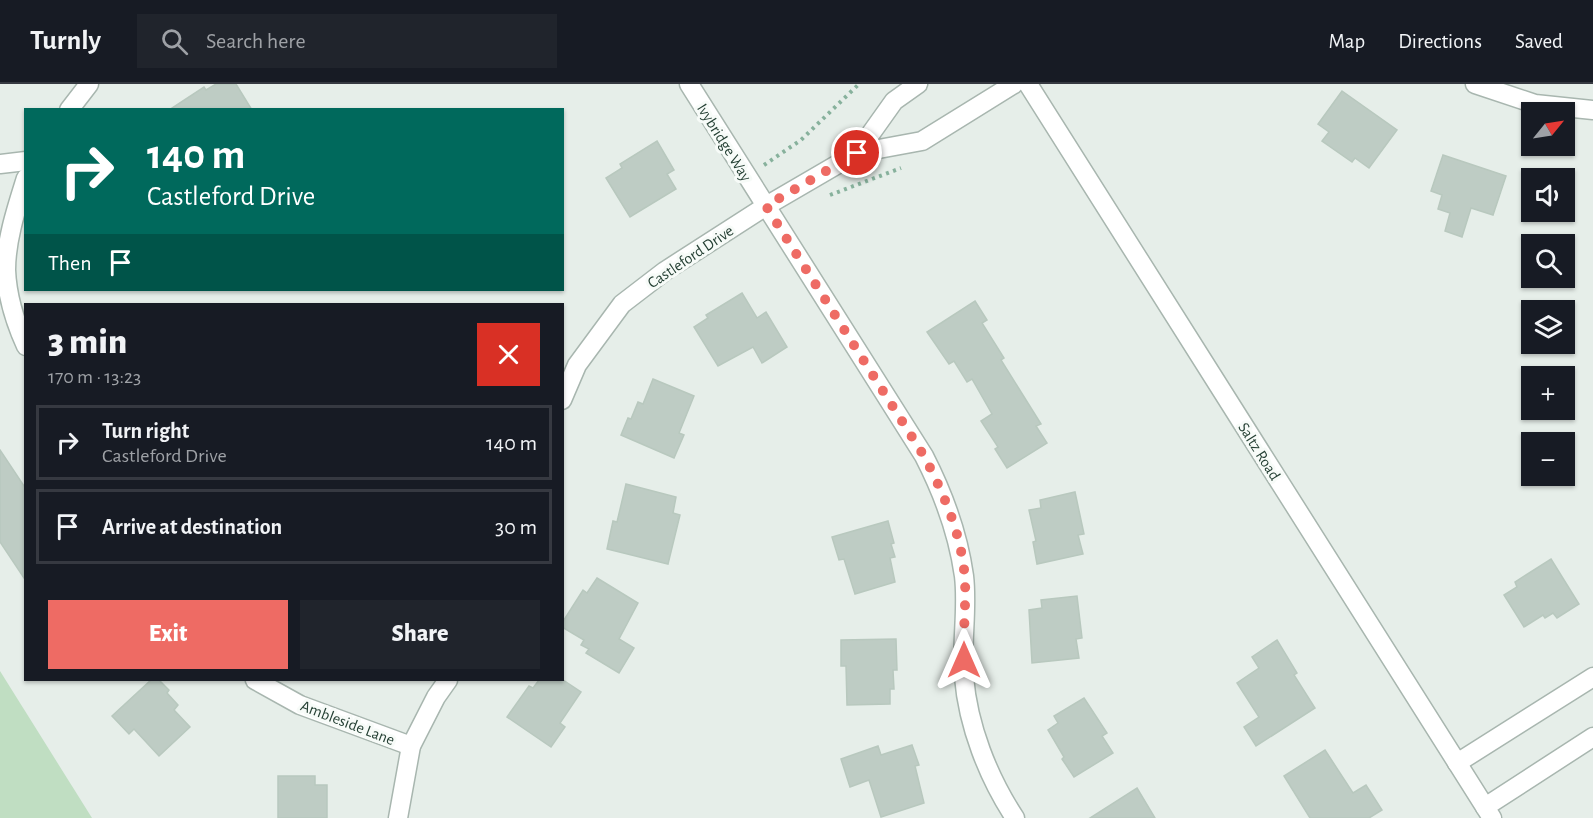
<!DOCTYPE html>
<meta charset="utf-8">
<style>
:root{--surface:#171b24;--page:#20242c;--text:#f1f3f6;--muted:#9ea1a6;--line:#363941;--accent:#ee6b64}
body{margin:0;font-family:"Alegreya Sans",sans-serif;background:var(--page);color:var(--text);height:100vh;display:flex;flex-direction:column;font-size:22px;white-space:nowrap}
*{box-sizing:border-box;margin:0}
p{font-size:20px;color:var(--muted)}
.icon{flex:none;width:33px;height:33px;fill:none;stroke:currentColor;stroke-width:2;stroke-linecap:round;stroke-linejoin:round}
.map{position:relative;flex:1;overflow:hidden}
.drawer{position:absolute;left:24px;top:219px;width:540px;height:378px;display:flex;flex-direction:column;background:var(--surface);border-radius:0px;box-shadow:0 2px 4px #0004}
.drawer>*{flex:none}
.top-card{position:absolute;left:24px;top:24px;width:540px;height:183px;border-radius:0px;box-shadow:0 2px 4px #0004;background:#00695c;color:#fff;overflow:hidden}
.needle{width:39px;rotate:60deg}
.controls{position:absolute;left:1521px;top:18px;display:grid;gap:12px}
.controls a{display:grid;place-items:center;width:54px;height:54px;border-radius:0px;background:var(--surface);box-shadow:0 2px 4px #0004;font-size:30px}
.pin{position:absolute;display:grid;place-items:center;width:51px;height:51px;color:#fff;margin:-26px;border:3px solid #fff;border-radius:50%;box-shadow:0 2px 6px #0007}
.me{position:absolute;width:66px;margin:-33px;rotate:0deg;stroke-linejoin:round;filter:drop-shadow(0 0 4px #0008)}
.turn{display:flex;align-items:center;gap:21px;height:126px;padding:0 24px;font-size:27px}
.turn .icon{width:78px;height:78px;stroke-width:2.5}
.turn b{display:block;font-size:42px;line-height:51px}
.then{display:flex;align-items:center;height:57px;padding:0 24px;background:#0003;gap:12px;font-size:22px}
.round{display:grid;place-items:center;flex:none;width:63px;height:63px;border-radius:0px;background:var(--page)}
.headline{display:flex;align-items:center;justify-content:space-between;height:102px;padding:0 24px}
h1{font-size:36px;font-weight:800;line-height:45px}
.button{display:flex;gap:12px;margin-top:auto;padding:12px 24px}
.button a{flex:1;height:69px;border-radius:0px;background:var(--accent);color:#fff;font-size:24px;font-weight:800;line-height:69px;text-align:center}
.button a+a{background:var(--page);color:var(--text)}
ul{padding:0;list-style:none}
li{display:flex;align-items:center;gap:18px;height:75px;margin:0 12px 9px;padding:0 12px;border:3px solid var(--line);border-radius:0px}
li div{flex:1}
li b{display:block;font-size:22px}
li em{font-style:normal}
header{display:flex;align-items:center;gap:36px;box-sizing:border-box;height:84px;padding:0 30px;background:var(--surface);border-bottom:2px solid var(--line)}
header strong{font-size:28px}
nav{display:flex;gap:33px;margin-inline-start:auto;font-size:21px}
.search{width:420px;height:54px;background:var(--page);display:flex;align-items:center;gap:15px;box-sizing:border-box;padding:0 21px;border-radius:0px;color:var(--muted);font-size:22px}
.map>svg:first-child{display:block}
.green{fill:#c0dec2}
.building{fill:#beccc4;stroke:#b8c8be;stroke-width:1.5}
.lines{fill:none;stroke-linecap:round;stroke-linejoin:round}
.minor-casing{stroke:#a8b6af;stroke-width:21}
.path{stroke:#87b19c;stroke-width:4;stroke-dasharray:3 4.5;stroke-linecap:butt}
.minor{stroke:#fff;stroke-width:18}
.route{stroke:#ee6b64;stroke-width:10;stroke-dasharray:0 18}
.labels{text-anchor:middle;stroke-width:6;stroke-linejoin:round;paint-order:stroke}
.street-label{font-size:16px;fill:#254034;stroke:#f7fbf8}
</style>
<header>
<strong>Turnly</strong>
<div class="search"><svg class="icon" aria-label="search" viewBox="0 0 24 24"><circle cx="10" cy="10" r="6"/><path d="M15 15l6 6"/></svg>Search here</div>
<nav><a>Map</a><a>Directions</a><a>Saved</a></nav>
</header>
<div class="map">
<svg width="1593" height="734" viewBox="0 0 1593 734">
<rect width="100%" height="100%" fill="#e6eee9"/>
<!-- green -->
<path class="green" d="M0 587 92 734H0Z"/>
<!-- building -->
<g class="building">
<path d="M216 0H236L252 26H169L204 3 206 6Z"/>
<path d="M1342 7 1397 46 1369 84 1355 74 1352 78 1322 57 1329 48 1318 40Z"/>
<path d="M657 57 674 86 667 90 676 105 630 133 606 94 622 84 620 80Z"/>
<path d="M1443 71 1506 92 1493 131 1471 124 1462 153 1445 147 1450 129 1438 125 1442 111 1431 107Z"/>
<path d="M742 209 757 234 766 228 787 263 762 279 753 263 718 282 694 243 708 234 706 231Z"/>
<path d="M975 217 987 236 982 239 1004 274 1001 276 1041 340 1036 342 1047 359 1007 384 995 365 998 363 981 337 992 330 972 295 967 298 954 277 949 280 927 248Z"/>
<path d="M653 295 694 312 679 349 684 351 674 374 621 351 628 334 631 335 638 318 643 320Z"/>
<path d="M0 366 26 405V497L0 458Z"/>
<path d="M626 400 676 413 673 429 680 431 668 480 607 465 613 437 617 438Z"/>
<path d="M1075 408 1084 450 1078 451 1083 470 1037 480 1033 458 1036 457 1029 426 1041 424 1040 416Z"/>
<path d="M888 437 894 459 891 460 895 473 890 474 895 498 855 510 844 475 839 476 832 453Z"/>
<path d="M1551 475 1579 520 1557 534 1553 529 1545 534 1543 531 1524 543 1504 511 1517 503 1515 498Z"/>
<path d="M597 494 638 519 619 555 634 564 619 589 586 569 589 565 581 561 584 556 562 543V539L583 506 587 509Z"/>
<path d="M1077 512 1082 554 1076 555 1079 574 1032 579 1029 526 1042 524 1041 516Z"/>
<path d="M896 555 897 586H893L894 605H890V620L847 621 846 582H841V556Z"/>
<path d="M1277 556 1297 589 1294 591 1315 624 1256 662 1244 643 1259 633 1237 599 1259 584 1252 573Z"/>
<path d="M151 596H159L169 606 167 609 178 621 174 626 190 643 159 672 134 645 129 650 112 632Z"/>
<path d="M539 596H563L581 608 560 639 565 643 551 663 507 633 529 602 533 604Z"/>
<path d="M1084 614 1107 649 1102 652 1113 669 1074 693 1062 675 1064 673 1048 646 1058 639 1054 632Z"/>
<path d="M912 661 919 681 915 682 924 719 881 733 869 696 850 703 841 675 878 662 881 671Z"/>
<path d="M1325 666 1353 709 1366 701 1382 726 1369 734H1310L1284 692Z"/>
<path d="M278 692H315V701H327V734H278Z"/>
<path d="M1137 704 1155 734H1090Z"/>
</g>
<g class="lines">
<!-- minor casing -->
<g class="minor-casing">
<g id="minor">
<path d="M689 0 924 372C944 411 958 449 964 492 968 525 961 560 964 593 968 642 988 693 1015 734"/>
<path d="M918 0 894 17 857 69 922 57 1014 0"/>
<path d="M1028 0 1492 734"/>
<path d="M1475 0 1535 20 1593 26"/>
<path d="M69 26 89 0"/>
<path d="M0 80 26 77"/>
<path d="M26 94C17 123 6 155 6 186 7 211 16 240 26 262"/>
<path d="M562 316 577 281 622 220 665 187 766 122 857 69"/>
<path d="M255 596 300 621 411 662"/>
<path d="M1457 679 1593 593"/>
<path d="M1485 723 1593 653"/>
<path d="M398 734 411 662 436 613 448 596"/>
</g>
</g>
<!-- path -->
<g class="path">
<path d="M764 81 801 56 859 0"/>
<path d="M830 111 901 84"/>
</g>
<!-- minor -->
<use href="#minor" class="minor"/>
</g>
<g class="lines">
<!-- route -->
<path class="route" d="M857 69 766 122 924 372C944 410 962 451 965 496 966 522 963 549 964 576"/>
</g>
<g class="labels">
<!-- street labels -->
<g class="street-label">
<text transform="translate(725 58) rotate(58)" y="6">Ivybridge Way</text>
<text transform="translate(690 172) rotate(-34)" y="6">Castleford Drive</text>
<text transform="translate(1260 367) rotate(58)" y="6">Saltz Road</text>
<text transform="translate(348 638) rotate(21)" y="6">Ambleside Lane</text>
</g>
</g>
</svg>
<div class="controls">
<a><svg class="needle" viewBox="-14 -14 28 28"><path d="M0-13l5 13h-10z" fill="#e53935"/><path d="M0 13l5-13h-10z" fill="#9ea1a6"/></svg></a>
<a><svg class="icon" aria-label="sound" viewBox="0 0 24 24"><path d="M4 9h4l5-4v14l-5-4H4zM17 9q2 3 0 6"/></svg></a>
<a><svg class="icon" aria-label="search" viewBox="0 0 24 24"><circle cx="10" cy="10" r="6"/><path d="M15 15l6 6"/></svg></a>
<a><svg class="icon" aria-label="layers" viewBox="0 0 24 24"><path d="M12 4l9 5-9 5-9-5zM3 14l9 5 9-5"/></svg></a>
<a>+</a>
<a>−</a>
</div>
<div class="pin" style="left:857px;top:69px;background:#d93025"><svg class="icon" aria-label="arrive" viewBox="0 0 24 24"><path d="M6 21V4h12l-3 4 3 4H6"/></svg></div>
<svg class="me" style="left:964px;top:576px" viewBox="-20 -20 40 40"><path d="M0-17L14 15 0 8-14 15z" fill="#ee6b64" stroke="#fff" stroke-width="4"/></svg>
<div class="top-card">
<div class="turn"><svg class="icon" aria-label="right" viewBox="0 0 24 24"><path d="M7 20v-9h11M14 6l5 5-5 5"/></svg><div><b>140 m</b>Castleford Drive</div></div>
<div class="then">Then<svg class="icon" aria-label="arrive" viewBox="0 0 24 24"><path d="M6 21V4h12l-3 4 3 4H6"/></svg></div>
</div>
<section class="drawer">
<div class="headline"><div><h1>3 min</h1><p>170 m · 13:23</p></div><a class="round" style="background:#d93025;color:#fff"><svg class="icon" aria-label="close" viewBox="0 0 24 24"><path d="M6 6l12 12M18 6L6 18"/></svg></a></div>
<ul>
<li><svg class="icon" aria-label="right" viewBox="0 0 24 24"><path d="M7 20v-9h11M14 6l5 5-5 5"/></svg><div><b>Turn right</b><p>Castleford Drive</p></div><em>140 m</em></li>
<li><svg class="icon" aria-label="arrive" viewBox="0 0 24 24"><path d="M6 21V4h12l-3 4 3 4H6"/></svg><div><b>Arrive at destination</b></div><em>30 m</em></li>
</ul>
<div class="button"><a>Exit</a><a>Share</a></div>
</section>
</div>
